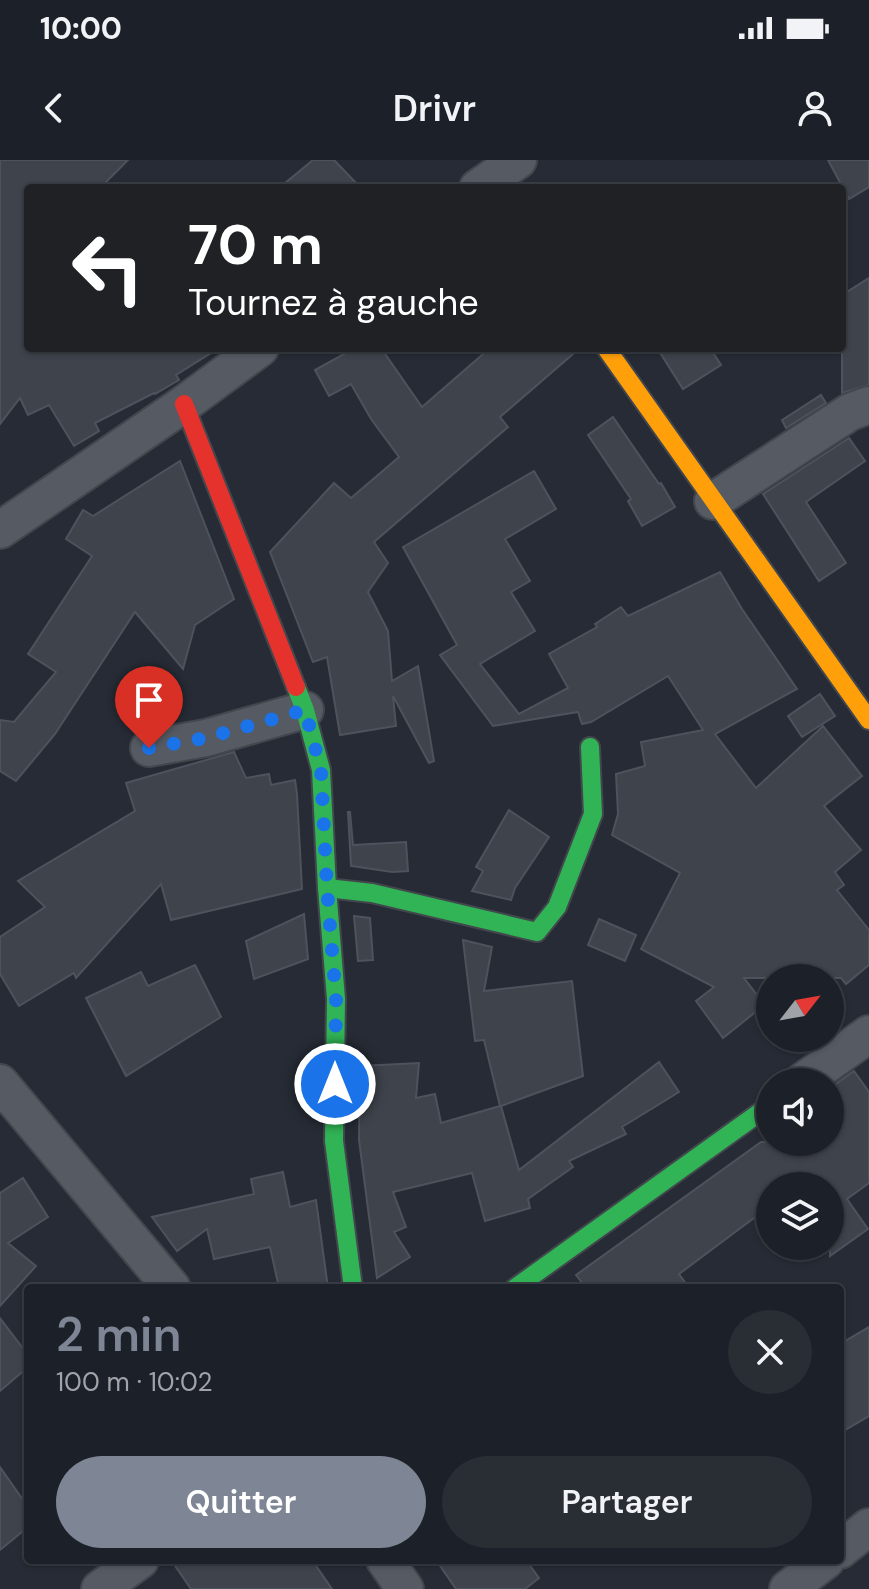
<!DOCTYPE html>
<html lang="fr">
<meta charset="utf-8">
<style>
:root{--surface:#1c2028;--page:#292d34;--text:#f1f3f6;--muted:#a0a3a8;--line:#3a3e45;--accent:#7e8594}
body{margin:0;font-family:"DM Sans",sans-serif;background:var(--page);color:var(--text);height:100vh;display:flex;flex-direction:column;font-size:30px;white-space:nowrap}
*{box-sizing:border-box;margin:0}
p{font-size:26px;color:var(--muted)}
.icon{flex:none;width:44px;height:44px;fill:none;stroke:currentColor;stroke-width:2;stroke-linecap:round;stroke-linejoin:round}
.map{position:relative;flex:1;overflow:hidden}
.panel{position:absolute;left:24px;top:1124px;width:820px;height:280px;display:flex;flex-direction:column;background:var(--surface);border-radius:8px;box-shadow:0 2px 6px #0004,0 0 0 2px var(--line)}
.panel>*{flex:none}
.top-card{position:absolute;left:24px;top:24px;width:822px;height:168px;border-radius:8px;box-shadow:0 2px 6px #0004,0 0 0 2px var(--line);background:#202124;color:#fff;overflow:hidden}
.needle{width:52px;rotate:59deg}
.controls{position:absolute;left:756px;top:804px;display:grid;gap:16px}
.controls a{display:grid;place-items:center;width:88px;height:88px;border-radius:50%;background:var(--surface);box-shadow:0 2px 6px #0004,0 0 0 2px var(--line);font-size:40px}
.pin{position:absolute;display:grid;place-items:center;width:68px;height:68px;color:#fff;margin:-82px -34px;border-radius:50% 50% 50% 0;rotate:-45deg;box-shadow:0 0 8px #0007}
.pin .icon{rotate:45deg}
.me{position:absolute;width:88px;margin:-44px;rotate:0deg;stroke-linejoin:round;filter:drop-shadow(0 0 6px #0008)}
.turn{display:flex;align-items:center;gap:28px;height:168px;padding:0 32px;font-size:36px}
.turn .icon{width:104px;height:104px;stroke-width:2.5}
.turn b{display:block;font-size:56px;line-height:68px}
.round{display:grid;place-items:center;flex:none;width:84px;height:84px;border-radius:42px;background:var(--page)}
.head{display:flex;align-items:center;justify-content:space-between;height:136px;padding:0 32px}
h1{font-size:48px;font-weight:600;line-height:60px;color:var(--accent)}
.action{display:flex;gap:16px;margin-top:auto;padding:16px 32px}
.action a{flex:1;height:92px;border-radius:48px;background:var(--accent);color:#fff;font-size:32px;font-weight:600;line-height:92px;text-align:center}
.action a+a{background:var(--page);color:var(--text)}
.status{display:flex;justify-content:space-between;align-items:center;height:56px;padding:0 40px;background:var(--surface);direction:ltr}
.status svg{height:22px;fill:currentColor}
header{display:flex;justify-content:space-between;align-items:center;height:104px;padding:0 32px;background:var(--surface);font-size:36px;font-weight:600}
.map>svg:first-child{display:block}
.building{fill:#3f434c;stroke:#4d535d;stroke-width:2}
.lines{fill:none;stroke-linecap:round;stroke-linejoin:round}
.street-casing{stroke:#42464d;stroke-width:40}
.fast-casing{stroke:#42464d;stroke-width:22}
.slow-casing{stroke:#42464d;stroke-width:22}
.jam-casing{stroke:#42464d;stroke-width:22}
.street{stroke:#565a63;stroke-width:36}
.fast{stroke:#30b455;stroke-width:18}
.slow{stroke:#ff9f0a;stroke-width:18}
.jam{stroke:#e5322d;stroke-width:18}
.route{stroke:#1a73e8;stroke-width:14;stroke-dasharray:0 25.2}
</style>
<div class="status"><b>10:00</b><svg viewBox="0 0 49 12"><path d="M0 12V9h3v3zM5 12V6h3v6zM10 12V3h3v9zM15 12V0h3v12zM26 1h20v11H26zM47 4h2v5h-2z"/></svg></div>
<header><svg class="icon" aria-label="back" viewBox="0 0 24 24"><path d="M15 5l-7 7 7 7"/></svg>Drivr<svg class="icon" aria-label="person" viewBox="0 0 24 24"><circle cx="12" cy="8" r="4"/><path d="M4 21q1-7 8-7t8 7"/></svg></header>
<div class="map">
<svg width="869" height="1429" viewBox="0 0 869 1429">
<rect width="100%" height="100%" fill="#262b35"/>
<!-- building -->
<g class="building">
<path d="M0 0H128L100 28H28V188H219L176 215 179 220 155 234 154 233 95 263 99 271 74 286 49 245 28 255 20 238 0 264Z"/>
<path d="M313 0H334L361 28H279Z"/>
<path d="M828 0H869V27L849 39Z"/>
<path d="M869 118V225L842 233V135Z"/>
<path d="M355 188H381L422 247 490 188H580L500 257 508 267 374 382 388 403 368 432 388 471 392 521 418 506 434 601 429 603 393 536 396 566 340 575 327 497 313 502 270 392 334 323 351 338 399 297 371 259 351 224 329 236 315 210Z"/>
<path d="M657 188H710L721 205 683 229Z"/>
<path d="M821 235 826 243 786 268 782 260Z"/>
<path d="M613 257 659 324 661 323 675 347 642 366 628 341 631 339 588 275Z"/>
<path d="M849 278 865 301 806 342 846 403 819 421 763 334Z"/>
<path d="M180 301 234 439 195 465 183 509 135 452 55 574 16 621 0 611V560L14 562 56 512 28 494 92 396 66 379 83 350 93 356Z"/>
<path d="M534 311 556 349 505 379 530 421 511 432 535 471 480 504 519 554 568 528 549 494 597 467 595 464 621 447 628 456 720 412 742 449 797 529 715 574 756 628 823 566 862 616 824 646 861 690 835 712 844 725 837 730 869 770V805L846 824 841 818H744L770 852V856L758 850 723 878 696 841 714 827 641 789 680 713 612 675 618 654 616 614 645 606 641 582 703 570 668 516 591 562 582 564 578 552 493 566 440 495 457 485 403 387Z"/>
<path d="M820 534 835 556 802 577 788 556Z"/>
<path d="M234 592 246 618 269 614 271 625 295 620 297 634 302 729 171 760 161 724 76 818 74 813 19 846 0 814V777L45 747 18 721 135 651 126 623Z"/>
<path d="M509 650 549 677 515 728 511 740 472 731 483 711 476 707Z"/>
<path d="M348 652H350L353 685 406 682 408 711 392 712 351 706Z"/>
<path d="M304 754 308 799 254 819 246 781Z"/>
<path d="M354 756 370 758 373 800 358 801Z"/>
<path d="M599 759 636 775 625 801 588 785Z"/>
<path d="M463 780 492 787 484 831 572 821 583 916 501 946 519 1010 659 902 679 932 622 967 626 974 569 1001 573 1007 528 1039 530 1048 485 1061 472 1013 393 1032 406 1067 394 1072 410 1097 377 1118 359 980 360 906 419 903 416 938 435 934 441 963 500 946 484 880 475 881Z"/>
<path d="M195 805 221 857 126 916 86 838 141 812 148 826Z"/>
<path d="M854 911 869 932V1023L847 1039 868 1069 830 1096V1026H770V1046L679 1114 689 1128H586L576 1115 761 982H830V928Z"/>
<path d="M283 1012 290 1047 316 1040 328 1128H279L270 1087 214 1099 207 1069 177 1091 152 1057 254 1034 251 1019Z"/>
<path d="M23 1018 48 1057 8 1083 36 1106 0 1146V1033Z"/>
<path d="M0 1158 28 1195V1207L0 1231Z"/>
<path d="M869 1167V1256L840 1273V1184Z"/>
<path d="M0 1307 28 1347V1367L0 1390Z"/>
<path d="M171 1400H312L332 1429H191Z"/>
<path d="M436 1400H526L539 1418 525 1429H456Z"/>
</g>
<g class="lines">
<!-- street casing -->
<g class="street-casing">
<g id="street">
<path d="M478 28 518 0"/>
<path d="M713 341 850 252 869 245"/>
<path d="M0 370 184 244 260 188"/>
<path d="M149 588 206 578 305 550"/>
<path d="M802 922 869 874"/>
<path d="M0 923 172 1128"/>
<path d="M840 1390 869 1367"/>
<path d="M385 1400 405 1429"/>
<path d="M100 1429 140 1400"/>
<path d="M788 1429 826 1400"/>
</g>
</g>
<!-- fast casing -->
<g class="fast-casing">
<g id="fast">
<path d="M296 527 305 550 321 610 327 728 336 839 334 981 353 1128"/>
<path d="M327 728 372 733 537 772 557 747 593 654 590 587"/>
<path d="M515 1128 770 945"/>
</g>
</g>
<!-- slow casing -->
<g class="slow-casing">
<path id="slow" d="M606 188 869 560"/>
</g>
<!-- jam casing -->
<g class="jam-casing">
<path id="jam" d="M184 244 296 527"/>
</g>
<!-- street -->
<use href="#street" class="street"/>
<!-- fast -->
<use href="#fast" class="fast"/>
<!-- slow -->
<use href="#slow" class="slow"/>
<!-- jam -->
<use href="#jam" class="jam"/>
</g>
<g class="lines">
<!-- route -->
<path class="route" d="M149 588 206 578 305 550 321 610 327 728 336 839 335 924"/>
</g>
</svg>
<div class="controls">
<a><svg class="needle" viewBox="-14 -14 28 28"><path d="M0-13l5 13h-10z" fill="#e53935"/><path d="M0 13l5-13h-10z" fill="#a0a3a8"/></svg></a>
<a><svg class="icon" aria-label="sound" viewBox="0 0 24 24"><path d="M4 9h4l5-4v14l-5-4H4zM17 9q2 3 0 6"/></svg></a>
<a><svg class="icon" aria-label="layers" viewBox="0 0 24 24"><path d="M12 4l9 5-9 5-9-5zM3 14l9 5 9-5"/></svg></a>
</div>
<div class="pin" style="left:149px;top:588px;background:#d93025"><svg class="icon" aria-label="arrive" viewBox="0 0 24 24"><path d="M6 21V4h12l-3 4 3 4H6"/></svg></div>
<svg class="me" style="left:335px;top:924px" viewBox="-20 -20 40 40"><circle r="17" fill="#1a73e8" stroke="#fff" stroke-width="3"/><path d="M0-11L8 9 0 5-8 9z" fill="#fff"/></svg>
<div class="top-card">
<div class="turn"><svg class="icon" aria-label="left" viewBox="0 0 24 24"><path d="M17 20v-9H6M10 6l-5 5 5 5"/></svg><div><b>70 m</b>Tournez à gauche</div></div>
</div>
<section class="panel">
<div class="head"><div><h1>2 min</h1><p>100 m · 10:02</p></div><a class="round"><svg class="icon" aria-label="close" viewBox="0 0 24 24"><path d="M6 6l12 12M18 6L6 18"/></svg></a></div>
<div class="action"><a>Quitter</a><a>Partager</a></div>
</section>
</div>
